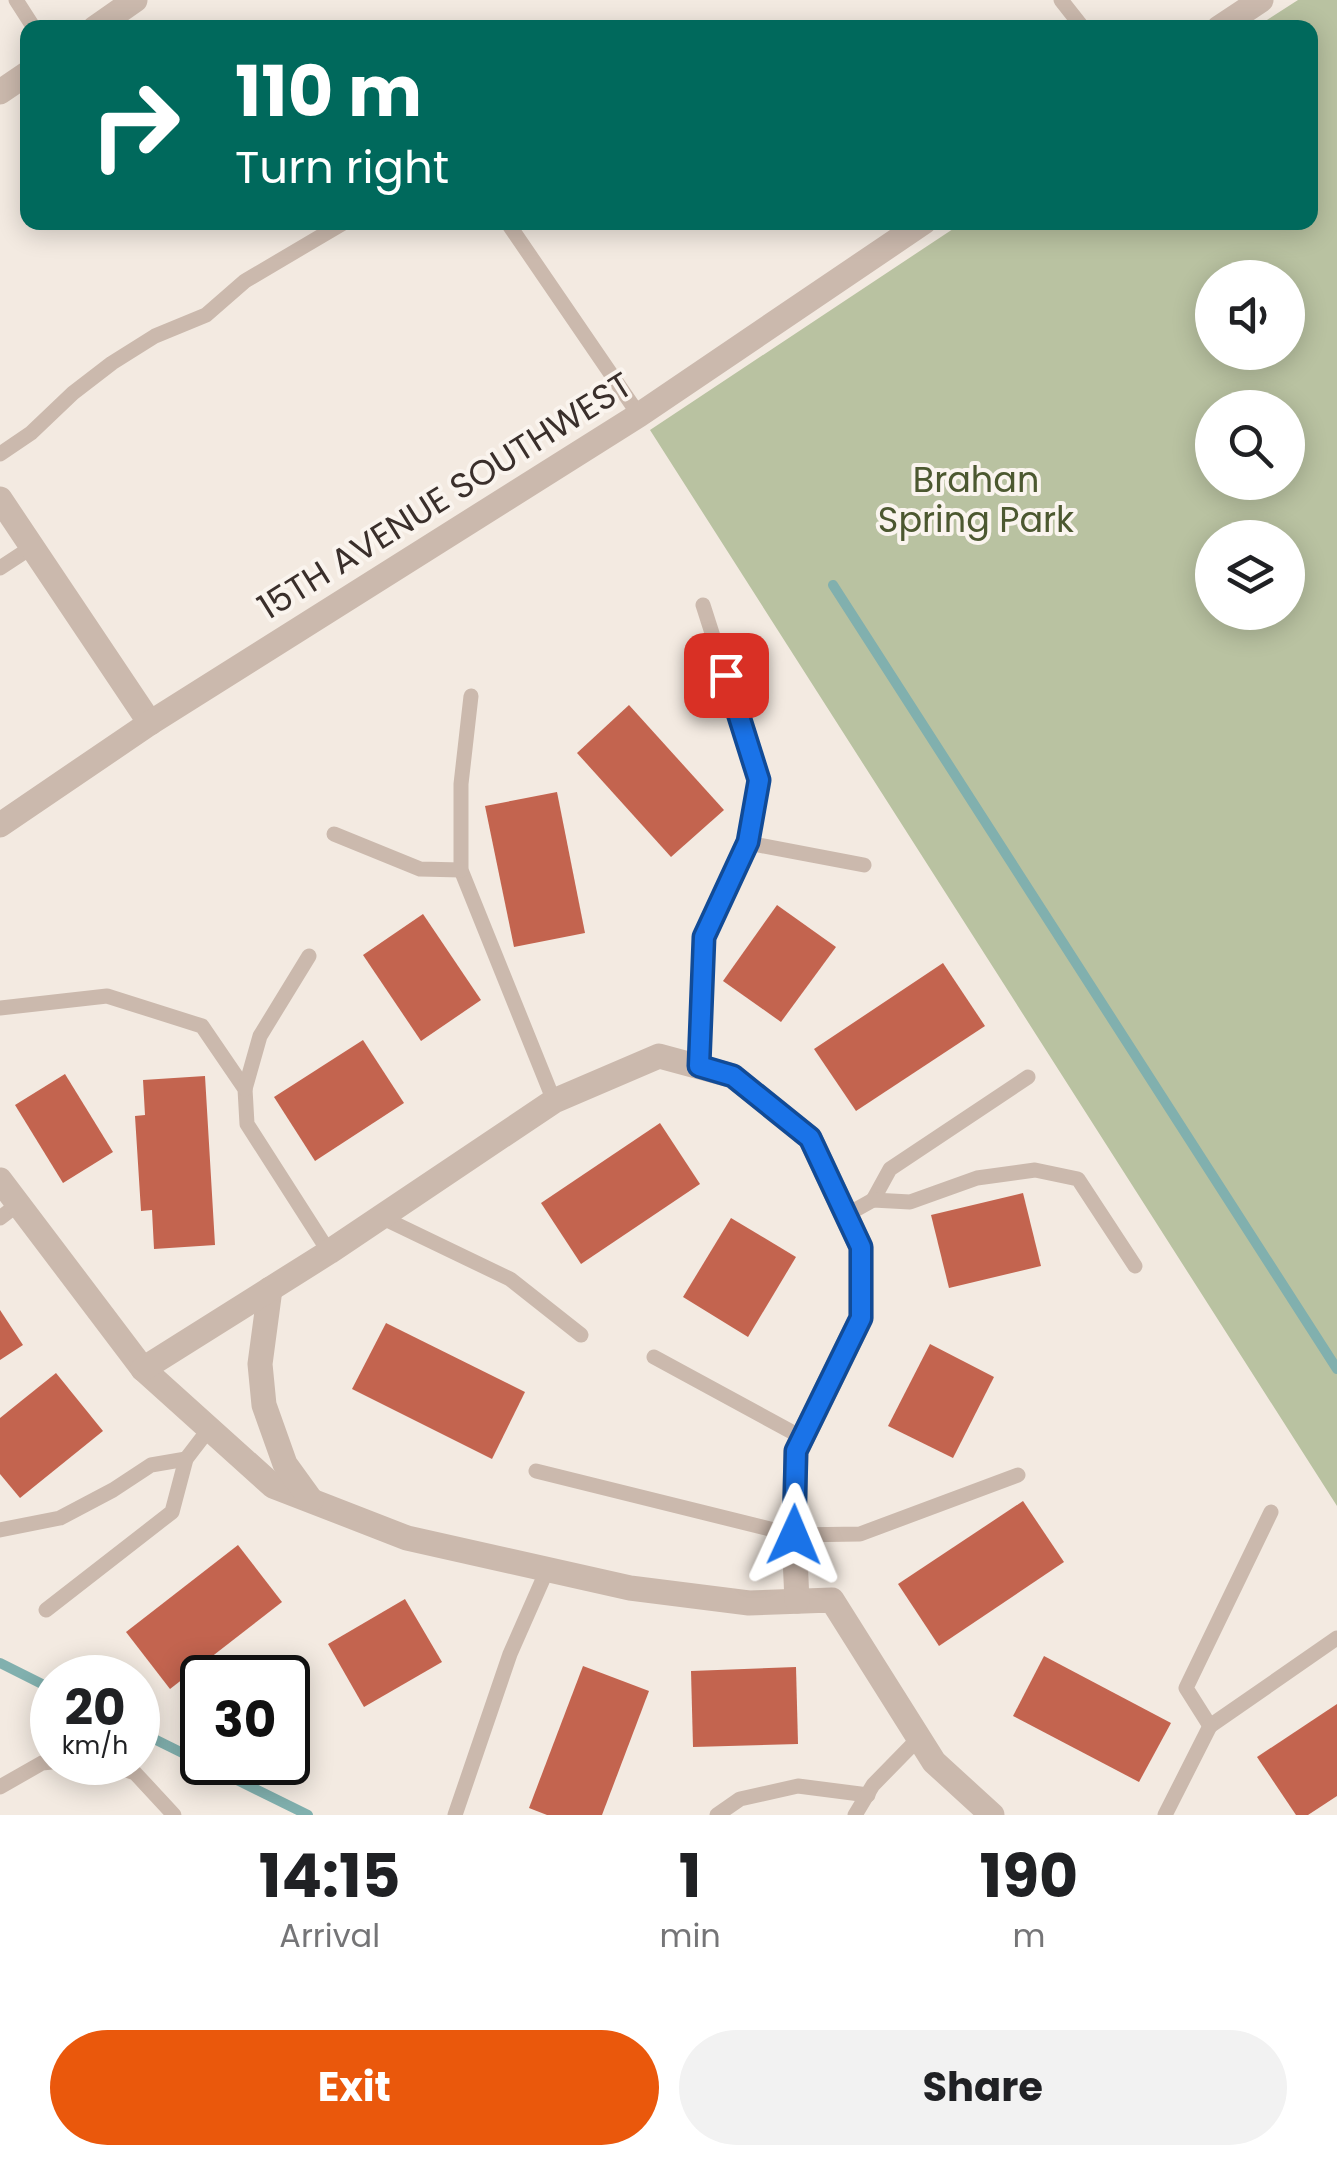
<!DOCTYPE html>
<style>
:root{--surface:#fff;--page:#f2f2f2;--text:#202124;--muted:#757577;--accent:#ea580c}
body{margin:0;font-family:Poppins,sans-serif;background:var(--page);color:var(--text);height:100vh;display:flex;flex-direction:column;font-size:38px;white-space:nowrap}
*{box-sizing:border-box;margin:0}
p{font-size:32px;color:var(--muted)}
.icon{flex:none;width:55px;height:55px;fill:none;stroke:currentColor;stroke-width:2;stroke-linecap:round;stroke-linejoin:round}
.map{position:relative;height:1815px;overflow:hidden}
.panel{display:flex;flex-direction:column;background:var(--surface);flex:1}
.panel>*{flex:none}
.top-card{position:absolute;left:20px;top:20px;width:1298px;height:210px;border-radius:20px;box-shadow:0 5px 25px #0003;background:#00695c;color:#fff;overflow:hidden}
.buttons{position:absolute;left:1195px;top:260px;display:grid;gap:20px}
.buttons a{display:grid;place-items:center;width:110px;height:110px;border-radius:50%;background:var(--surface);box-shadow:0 5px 25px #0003;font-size:50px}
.speed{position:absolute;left:30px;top:1655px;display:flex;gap:20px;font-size:50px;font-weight:700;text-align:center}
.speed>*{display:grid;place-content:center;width:130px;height:130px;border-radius:50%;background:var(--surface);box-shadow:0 5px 25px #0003;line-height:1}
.speed small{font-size:25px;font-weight:400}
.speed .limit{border:5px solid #111;border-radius:15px;background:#fff;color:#111}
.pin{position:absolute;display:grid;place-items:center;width:85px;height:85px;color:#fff;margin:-42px;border-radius:20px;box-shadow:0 5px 15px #0006}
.me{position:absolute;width:110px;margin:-55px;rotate:1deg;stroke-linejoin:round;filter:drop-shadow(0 0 8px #0008)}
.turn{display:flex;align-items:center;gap:35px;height:210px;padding:0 50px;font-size:45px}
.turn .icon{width:130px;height:130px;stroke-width:2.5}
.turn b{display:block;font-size:70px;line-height:85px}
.eta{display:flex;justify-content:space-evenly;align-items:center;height:170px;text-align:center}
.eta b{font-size:60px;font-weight:700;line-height:70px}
.button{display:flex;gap:20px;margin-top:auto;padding:20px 50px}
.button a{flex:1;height:115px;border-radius:60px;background:var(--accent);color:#fff;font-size:40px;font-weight:700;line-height:115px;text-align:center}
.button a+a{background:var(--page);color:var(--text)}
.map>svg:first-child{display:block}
.green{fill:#b9c2a1;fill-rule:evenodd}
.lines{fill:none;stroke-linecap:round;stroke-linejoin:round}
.stream{stroke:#81b0ae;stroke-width:10}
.building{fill:#c3644f}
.service{stroke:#cbb9ad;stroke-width:15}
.minor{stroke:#cbb9ad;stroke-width:25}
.route-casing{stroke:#114b97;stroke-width:25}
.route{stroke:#1a73e8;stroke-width:18}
.labels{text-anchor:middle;stroke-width:8;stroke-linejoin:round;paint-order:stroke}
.park-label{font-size:35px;fill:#4c5830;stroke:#faf4ee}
.street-label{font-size:35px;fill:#3a2f2b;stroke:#faf4ee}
</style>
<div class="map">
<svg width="1337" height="1815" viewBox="0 0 1337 1815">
<rect width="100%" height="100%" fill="#f3eae1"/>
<!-- green -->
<path class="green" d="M1298 0H1337V1506L650 430 962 223 1310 222V28L1256 27ZM1212 278H1288V352H1212ZM1212 408H1288V482H1212ZM1212 538H1288V612H1212Z"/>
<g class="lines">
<!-- stream -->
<g class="stream">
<path d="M833 585 1337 1369"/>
<path d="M0 1663 52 1689"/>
<path d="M138 1731 308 1815"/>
</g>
</g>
<!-- building -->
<g class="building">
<path d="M629 705 724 810 671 857 577 753Z"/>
<path d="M557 792 585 933 514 947 485 806Z"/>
<path d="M777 905 836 947 781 1022 723 981Z"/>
<path d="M423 914 481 1000 421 1041 363 955Z"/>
<path d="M943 963 985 1026 856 1111 814 1049Z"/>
<path d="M363 1040 404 1103 315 1161 274 1097Z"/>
<path d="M65 1074 113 1152 63 1183 15 1105Z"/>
<path d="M205 1076 215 1245 154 1249 152 1210 141 1211 135 1116 145 1115 143 1080Z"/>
<path d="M660 1123 700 1184 581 1264 541 1203Z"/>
<path d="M1023 1193 1041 1266 949 1288 931 1215Z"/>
<path d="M731 1218 796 1257 748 1337 683 1297Z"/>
<path d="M0 1310 23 1345 0 1360Z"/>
<path d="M386 1323 525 1392 492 1459 352 1389Z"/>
<path d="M930 1344 994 1377 953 1458 888 1426Z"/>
<path d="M56 1373 103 1431 20 1498 0 1474V1418Z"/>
<path d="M1023 1501 1064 1562 939 1646 898 1584Z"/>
<path d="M238 1545 282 1602 170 1689 126 1632Z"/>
<path d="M405 1599 442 1662 364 1707 328 1644Z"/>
<path d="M1044 1656 1171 1723 1139 1782 1013 1716Z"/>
<path d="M583 1666 649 1691 602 1815H547L529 1808Z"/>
<path d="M796 1667 798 1744 693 1747 691 1671Z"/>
<path d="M1337 1704V1796L1308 1815H1296L1257 1757Z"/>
</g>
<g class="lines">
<!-- service -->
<g class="service">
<path d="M16 0 34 28"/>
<path d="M1061 0 1083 28"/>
<path d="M507 222 639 415"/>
<path d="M0 454 31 433 73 393 112 363 155 336 206 315 245 281 345 222"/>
<path d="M0 568 32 547"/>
<path d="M471 696 461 784V870L554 1101"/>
<path d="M334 834 420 869 461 870"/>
<path d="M748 843 864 865"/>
<path d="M0 1008 107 996 202 1026 245 1089 247 1124 329 1252"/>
<path d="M699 1066 704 937 748 843 759 780 703 605"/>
<path d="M245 1089 260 1036 309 956"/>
<path d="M873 1200 890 1169 1028 1077"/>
<path d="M848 1214 873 1200 910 1202 977 1178 1035 1170 1078 1179 1135 1266"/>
<path d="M381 1217 510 1279 581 1335"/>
<path d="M0 1218 17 1205"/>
<path d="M654 1357 803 1438"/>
<path d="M536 1471 794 1535 860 1534 1018 1475"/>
<path d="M1271 1512 1186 1688 1210 1726 1337 1638"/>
<path d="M0 1530 60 1518 113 1490 151 1465 186 1459"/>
<path d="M46 1610 172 1512 186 1459 209 1429"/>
<path d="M103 1762 135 1773 174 1815"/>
<path d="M0 1787 42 1763 52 1762"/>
<path d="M455 1815 510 1654 547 1570"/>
<path d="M717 1815 740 1799 798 1786 868 1795"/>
<path d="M855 1815 873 1785 919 1738"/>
<path d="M1165 1815 1210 1726"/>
</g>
<!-- minor -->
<g class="minor">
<path d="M95 28 135 0"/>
<path d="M1219 28 1261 0"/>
<path d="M0 92 28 73"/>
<path d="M0 499 150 723"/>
<path d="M0 825 150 723 639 415 924 222"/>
<path d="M0 1180 143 1369 273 1486 407 1538 630 1588 749 1603 832 1600 934 1762 992 1815"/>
<path d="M270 1289 260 1364 264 1405 285 1464 311 1500"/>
<path d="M143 1369 329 1252 554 1101 659 1056 733 1076 810 1138 861 1247V1318L796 1451 794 1535 797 1601"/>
</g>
</g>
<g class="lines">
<!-- route casing -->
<g class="route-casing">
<path id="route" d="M726 675 759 780 748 842 704 937 699 1066 733 1076 810 1138 861 1247V1318L796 1451 794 1535"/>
</g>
<!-- route -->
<use href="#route" class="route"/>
</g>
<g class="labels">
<!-- park labels -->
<g class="park-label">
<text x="976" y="492">Brahan<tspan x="976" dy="40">Spring Park</tspan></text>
</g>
<!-- street labels -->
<g class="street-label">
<text transform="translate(445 496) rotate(-32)" y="12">15TH AVENUE SOUTHWEST</text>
</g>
</g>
</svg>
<div class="buttons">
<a><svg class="icon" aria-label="sound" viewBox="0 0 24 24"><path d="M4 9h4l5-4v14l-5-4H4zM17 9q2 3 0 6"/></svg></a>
<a><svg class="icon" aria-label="search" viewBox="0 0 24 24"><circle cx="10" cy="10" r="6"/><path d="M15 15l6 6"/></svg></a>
<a><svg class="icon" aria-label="layers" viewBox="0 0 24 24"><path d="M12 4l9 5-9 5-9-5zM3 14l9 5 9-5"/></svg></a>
</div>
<div class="speed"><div>20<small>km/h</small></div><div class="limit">30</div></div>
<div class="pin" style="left:726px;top:675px;background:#d93025"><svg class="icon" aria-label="arrive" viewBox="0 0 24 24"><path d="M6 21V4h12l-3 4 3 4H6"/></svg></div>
<svg class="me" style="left:794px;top:1535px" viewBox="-20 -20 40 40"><path d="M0-17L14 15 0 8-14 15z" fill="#1a73e8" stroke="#fff" stroke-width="4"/></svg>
<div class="top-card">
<div class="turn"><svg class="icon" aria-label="right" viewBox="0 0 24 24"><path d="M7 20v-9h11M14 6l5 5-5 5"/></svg><div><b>110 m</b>Turn right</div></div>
</div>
</div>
<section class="panel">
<div class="eta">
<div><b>14:15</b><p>Arrival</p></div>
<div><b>1</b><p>min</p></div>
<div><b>190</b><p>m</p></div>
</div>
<div class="button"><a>Exit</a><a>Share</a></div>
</section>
